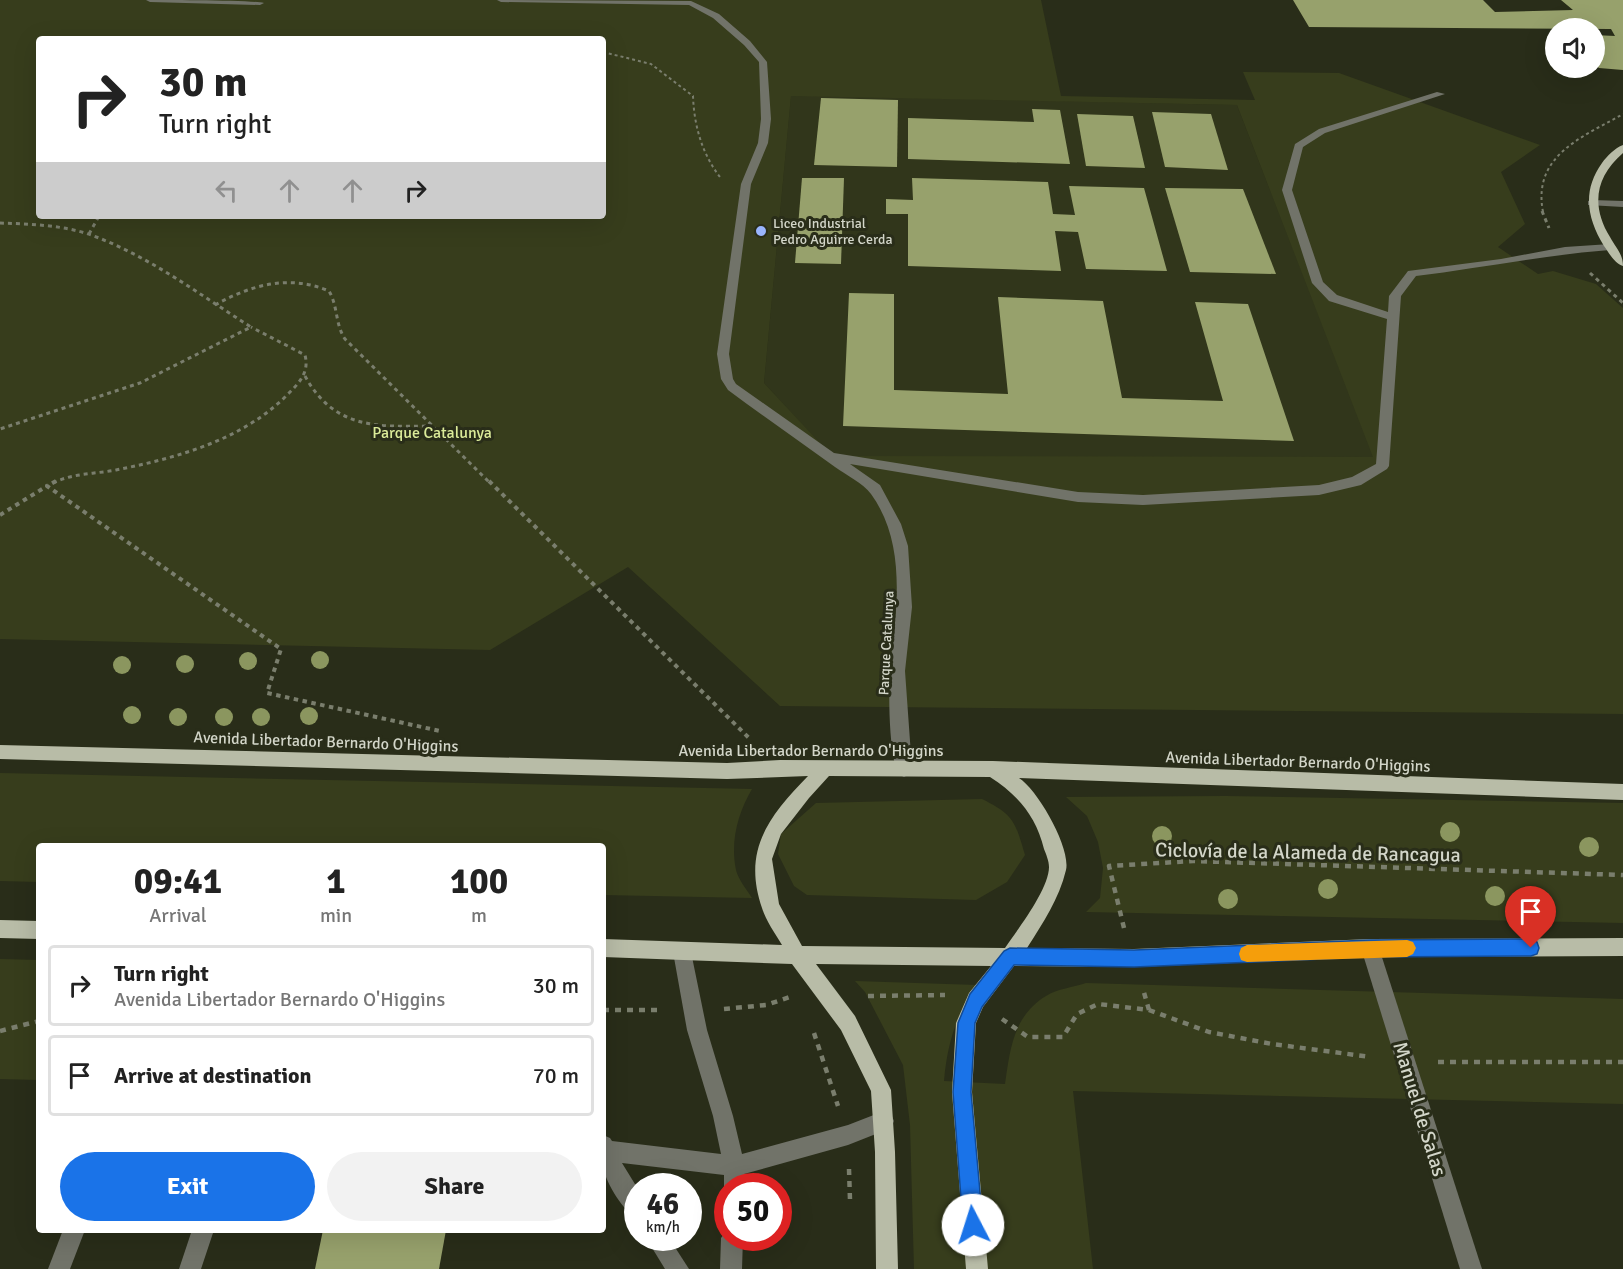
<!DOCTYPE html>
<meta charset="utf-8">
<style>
:root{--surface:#fff;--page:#f2f2f2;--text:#222;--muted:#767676;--line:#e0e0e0;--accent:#1a73e8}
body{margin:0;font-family:Signika,sans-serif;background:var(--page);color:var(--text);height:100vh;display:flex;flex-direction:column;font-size:22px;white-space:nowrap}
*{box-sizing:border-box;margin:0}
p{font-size:20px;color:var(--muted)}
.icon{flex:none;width:33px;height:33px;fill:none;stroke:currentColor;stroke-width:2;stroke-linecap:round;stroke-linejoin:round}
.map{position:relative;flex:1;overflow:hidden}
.panel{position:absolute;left:36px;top:843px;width:570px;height:390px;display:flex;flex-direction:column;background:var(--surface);border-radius:6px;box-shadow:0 6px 24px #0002}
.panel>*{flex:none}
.top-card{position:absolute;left:36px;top:36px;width:570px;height:183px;border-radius:6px;box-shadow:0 6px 24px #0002;background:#fff;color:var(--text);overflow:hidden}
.fabs{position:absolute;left:1545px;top:18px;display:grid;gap:12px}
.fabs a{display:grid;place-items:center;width:60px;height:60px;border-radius:50%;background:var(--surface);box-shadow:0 6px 24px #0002;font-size:30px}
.speed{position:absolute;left:624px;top:1173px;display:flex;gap:12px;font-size:30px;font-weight:700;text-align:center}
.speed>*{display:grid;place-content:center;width:78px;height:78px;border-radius:50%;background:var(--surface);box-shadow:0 6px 24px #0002;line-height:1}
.speed small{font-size:15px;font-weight:400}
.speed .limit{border:9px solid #d22;background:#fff;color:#111}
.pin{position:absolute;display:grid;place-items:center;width:51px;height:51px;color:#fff;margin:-62px -26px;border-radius:50% 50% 50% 0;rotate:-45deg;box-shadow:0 0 6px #0007}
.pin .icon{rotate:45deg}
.me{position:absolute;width:66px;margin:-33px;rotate:355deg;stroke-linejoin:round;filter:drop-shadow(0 0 4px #0008)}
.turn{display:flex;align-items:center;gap:21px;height:126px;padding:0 24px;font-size:27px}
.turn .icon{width:78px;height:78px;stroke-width:2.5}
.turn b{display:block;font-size:42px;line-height:51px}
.lanes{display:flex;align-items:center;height:57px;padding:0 24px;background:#0003;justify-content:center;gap:30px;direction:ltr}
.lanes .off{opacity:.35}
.eta{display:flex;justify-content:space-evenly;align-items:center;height:102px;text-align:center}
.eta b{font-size:36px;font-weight:700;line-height:42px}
.action{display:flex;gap:12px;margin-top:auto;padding:12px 24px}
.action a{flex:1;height:69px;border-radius:36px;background:var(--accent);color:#fff;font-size:24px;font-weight:700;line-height:69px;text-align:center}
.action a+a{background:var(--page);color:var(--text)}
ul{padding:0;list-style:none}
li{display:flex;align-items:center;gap:18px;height:81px;margin:0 12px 9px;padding:0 12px;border:3px solid var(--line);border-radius:6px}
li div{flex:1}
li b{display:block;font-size:22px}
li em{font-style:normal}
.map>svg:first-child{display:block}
.built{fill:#31361b}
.green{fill:#373d1c;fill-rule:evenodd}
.building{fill:#97a16c}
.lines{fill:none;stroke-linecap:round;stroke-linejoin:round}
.path-far3{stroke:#7a7e6d;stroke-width:2;stroke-dasharray:3 3;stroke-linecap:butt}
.path-far2{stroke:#7a7e6d;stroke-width:3;stroke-dasharray:4 4;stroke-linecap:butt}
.path-far1{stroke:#7a7e6d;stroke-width:4;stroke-dasharray:4.5 4.5;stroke-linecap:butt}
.path{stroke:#7a7e6d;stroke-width:4.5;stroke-dasharray:6 6;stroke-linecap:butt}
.minor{fill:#717369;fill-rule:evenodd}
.major{fill:#b8bca7;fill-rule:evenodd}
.tree{fill:#8b965f}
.route{fill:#1a73e8;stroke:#114b97;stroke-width:1.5}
.slow{fill:#f59e0b}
.poi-dot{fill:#99b5fd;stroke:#292d19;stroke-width:2}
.labels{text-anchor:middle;stroke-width:6;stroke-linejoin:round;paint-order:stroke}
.far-poi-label{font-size:14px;fill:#d3d6c9;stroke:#292d19;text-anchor:start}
.far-street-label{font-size:14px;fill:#d3d6c9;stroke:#292d19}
.park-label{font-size:16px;fill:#dbeb99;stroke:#292d19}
.street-label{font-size:16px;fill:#d3d6c9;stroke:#292d19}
.near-street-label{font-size:20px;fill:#d3d6c9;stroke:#292d19}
</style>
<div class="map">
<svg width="1623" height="1269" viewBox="0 0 1623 1269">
<rect width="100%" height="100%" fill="#292d19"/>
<!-- built -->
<path class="built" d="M791 95 1237 105 1374 457H832L764 383Z"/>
<!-- green -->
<g class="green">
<path d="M0 0H1041L1061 96 1255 100 1243 72 1339 73 1540 145 1501 172 1525 224 1498 247 1538 274 1553 271 1596 284 1623 308V714L780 706 628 567 490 650 0 639ZM39 39H603V216H39ZM791 96 1237 105 1373 457 832 456 764 383Z"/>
<path d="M0 773 752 789C738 813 730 841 736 870 738 879 747 890 752 898L603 895V846H39V882L0 881Z"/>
<path d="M1226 796 1623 803V923L1086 912 1100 898 1103 868 1098 842 1087 816 1066 797Z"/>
<path d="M982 799C1014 815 1015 821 1025 855L1007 882 976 900 807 895 794 886 778 854 781 834 816 803Z"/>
<path d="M0 959 39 960V1080L0 1079Z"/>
<path d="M855 981 977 985C956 1014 947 1045 944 1081L1005 1084C1010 1050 1013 1016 1046 996 1057 989 1074 987 1086 983L1623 999V1104L1073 1091 1093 1269H914L910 1125 903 1065 865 992Z"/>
</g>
<!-- building -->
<g class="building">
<path d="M1293 0H1483L1495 12 1573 10 1561 0H1623V70L1599 68 1594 64V35L1615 36 1611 29 1309 27Z"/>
<path d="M821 98 898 100 897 167 814 165Z"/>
<path d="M1032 109 1060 110 1070 164 908 159V118L1034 122Z"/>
<path d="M1152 112 1211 114 1228 170 1165 167Z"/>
<path d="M1077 114 1133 116 1145 168 1086 166Z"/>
<path d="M802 178H844L841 264 795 263Z"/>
<path d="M912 178 1048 182 1053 214 1075 215 1069 186 1144 188 1167 271 1086 269 1078 232 1055 231 1061 271 908 266V214H886V199L913 200Z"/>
<path d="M1165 188 1243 189 1276 274 1190 272Z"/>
<path d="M849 293 894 294V390L1008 394 998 297 1103 301 1122 398 1223 401 1195 302 1248 304 1294 441 843 426Z"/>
<path d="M323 1230H446L439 1269H315Z"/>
</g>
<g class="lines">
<!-- path-far3 -->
<g class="path-far3">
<path d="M603 52 651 64 693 96C694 125 702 154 720 177"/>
<path d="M1543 212C1532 155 1583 137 1623 114"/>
</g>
<!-- path-far2 -->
<g class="path-far2">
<path d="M1542 211 1549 228"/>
<path d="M0 223C30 224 63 225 91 235 149 256 200 295 251 327L140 383 0 429"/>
<path d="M89 234 99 216"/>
<path d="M1590 273 1623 303"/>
<path d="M215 305C251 285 289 274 329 291 338 306 335 324 345 339L490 483"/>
<path d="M305 376C334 429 377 427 431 426"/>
<path d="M53 483C73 473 95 474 116 470 176 458 239 441 284 398 297 385 310 374 305 355L251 327"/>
</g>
<!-- path-far1 -->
<g class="path-far1">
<path d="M56 481 47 486 281 649 267 693 440 731"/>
<path d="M489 481 750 739"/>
<path d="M0 515 47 486"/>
</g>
<!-- path -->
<g class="path">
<path d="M1124 928 1109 866 1193 861 1623 875"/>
<path d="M868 996 945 995"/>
<path d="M724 1009 766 1005 790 997"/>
<path d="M603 1010H662"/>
<path d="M1149 1010 1209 1032 1272 1044 1371 1057"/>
<path d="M1002 1019 1028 1037H1063L1077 1014 1098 1004 1149 1010 1143 989"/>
<path d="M0 1031 39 1021"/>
<path d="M814 1033 838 1106"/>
<path d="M1438 1062H1623"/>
<path d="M849 1169 850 1200"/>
</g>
<!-- minor -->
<g class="minor">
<path d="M146 0C166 0 252 0 264 3L260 5 150 2Z"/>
<path d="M497 0 691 1 719 14 750 41 767 62 771 119 768 143 751 184 729 354 733 379 736 384 834 453 1078 492 1143 495 1319 485 1352 477 1376 464 1387 319 1329 301 1312 283 1282 190 1295 144 1319 129 1437 92 1445 94 1325 133 1303 147 1292 190 1323 282 1337 295 1388 312 1389 296 1408 271 1501 259 1565 247 1610 244 1615 247 1610 250C1545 255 1480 268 1416 276L1401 296 1389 466 1387 469 1361 485 1319 495 1143 505 1078 502 850 464 880 485 901 524 908 546 912 607 905 671 912 769 910 774 904 777 898 774C888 752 888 682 891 657 898 603 905 541 871 494 863 483 846 475 835 467 799 441 763 416 728 390L721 379 717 354 741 184 758 143 761 119 759 62 744 45 713 18 689 5 501 2Z"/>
<path d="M1592 200 1623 201V207L1588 205V201Z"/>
<path d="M1370 939 1376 942 1379 948 1482 1269H1460L1361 948 1364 942Z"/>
<path d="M682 943 689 945 691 952 707 1030 733 1116 742 1154 848 1125 884 1111 891 1114 894 1121 891 1128 848 1145 744 1174V1186H728V1194L724 1186V1175L622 1163 638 1189V1218C623 1212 607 1184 603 1168 601 1158 603 1145 603 1135L610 1138 612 1141 721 1154 713 1116 687 1030 673 952 675 945Z"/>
<path d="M728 1229V1238H743L742 1269H720L721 1238Z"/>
<path d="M63 1230H85L70 1269H48Z"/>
<path d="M192 1230H214L201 1269H179Z"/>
<path d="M646 1238H669L689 1269H665Z"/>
</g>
<!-- major -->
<g class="major">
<path d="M1623 145V153C1595 177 1591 206 1610 237 1616 248 1623 254 1623 266 1615 264 1609 253 1604 246 1587 218 1582 191 1602 163 1607 156 1615 148 1623 145Z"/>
<path d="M0 745 727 763 780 760 993 761 1623 784V800L1019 778C1038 790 1071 848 1066 870 1059 899 1043 923 1027 948L1134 949 1370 939 1623 938V956L1370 957 1134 967 1014 966 983 1007 976 1023 972 1092 988 1269H966L952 1092 956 1023 969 993 991 966 816 964 855 1016 891 1090 895 1152 898 1269H876L875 1152 871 1091 841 1030 792 964 603 957V939L782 945C775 933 766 921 762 908 742 850 769 816 808 776L727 779 0 759ZM829 776 990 777C1018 795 1036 816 1044 849 1046 854 1049 861 1049 867 1049 889 1018 929 1005 948L802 946 779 904 772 859 781 834 809 798Z"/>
<path d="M0 920 39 921V939L0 938Z"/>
</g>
</g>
<!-- trees -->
<g class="tree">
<circle cx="320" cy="660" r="9"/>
<circle cx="248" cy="661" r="9"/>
<circle cx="185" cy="664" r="9"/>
<circle cx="122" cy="665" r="9"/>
<circle cx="132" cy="715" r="9"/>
<circle cx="309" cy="716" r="9"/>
<circle cx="178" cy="717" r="9"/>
<circle cx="224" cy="717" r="9"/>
<circle cx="261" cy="717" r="9"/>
<circle cx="1450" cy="832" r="10"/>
<circle cx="1162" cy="836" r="10"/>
<circle cx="1589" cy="847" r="10"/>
<circle cx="1328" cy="889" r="10"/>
<circle cx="1495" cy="896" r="10"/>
<circle cx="1228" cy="899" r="10"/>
</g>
<!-- route -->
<path class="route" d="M1531 939 1537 942 1539 948 1537 954 1531 956 1370 957 1134 967 1014 965 982 1007 975 1023 971 1092 983 1225 980 1231 973 1234 966 1231 963 1225 953 1092 958 1023 970 994 1004 951 1010 948 1134 950 1370 940Z"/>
<!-- slow -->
<path class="slow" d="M1407 940 1413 942 1416 948 1413 954 1407 957 1247 962 1241 960 1239 954 1241 948 1247 945Z"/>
<!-- markers -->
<circle class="poi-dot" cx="761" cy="231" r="6"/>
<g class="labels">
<!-- far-poi labels -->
<g class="far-poi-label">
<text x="773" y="228">Liceo Industrial<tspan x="773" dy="16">Pedro Aguirre Cerda</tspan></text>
</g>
<!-- far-street labels -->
<g class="far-street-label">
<text transform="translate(886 643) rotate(-87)" y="5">Parque Catalunya</text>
</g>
<!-- park labels -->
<g class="park-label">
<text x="432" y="438">Parque Catalunya</text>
</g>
<!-- street labels -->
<g class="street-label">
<text transform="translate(326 741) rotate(2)" y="6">Avenida Libertador Bernardo O'Higgins</text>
<text x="811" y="756">Avenida Libertador Bernardo O'Higgins</text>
<text transform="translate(1298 761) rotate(2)" y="6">Avenida Libertador Bernardo O'Higgins</text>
</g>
<!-- near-street labels -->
<g class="near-street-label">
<text transform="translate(1308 852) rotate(1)" y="7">Ciclovía de la Alameda de Rancagua</text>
<text transform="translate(1420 1109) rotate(73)" y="7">Manuel de Salas</text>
</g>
</g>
</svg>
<div class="fabs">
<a><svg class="icon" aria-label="sound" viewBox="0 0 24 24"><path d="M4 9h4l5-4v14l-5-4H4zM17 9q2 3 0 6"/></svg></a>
</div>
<div class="speed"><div>46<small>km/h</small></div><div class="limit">50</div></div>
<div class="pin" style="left:1531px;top:948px;background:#d93025"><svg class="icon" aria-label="arrive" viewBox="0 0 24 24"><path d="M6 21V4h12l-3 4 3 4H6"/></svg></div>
<svg class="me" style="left:973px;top:1225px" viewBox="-20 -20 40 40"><circle r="19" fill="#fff"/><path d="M0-13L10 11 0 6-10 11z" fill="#1a73e8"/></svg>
<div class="top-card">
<div class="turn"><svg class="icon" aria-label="right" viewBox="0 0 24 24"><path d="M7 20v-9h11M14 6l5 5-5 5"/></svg><div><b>30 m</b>Turn right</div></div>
<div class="lanes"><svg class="icon off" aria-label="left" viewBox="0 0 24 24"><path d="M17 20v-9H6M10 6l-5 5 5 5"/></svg><svg class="icon off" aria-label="ahead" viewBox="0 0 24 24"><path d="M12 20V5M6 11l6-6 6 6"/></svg><svg class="icon off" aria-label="ahead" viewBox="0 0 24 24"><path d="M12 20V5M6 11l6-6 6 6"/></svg><svg class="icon" aria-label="right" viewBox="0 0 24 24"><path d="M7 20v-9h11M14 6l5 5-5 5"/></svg></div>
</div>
<section class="panel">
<div class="eta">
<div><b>09:41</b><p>Arrival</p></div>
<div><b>1</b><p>min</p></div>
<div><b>100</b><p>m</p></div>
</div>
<ul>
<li><svg class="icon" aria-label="right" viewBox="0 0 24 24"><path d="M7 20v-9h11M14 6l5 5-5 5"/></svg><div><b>Turn right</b><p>Avenida Libertador Bernardo O'Higgins</p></div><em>30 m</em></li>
<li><svg class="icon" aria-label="arrive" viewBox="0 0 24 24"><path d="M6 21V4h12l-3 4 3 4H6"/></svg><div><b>Arrive at destination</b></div><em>70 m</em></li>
</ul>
<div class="action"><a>Exit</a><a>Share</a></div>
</section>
</div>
